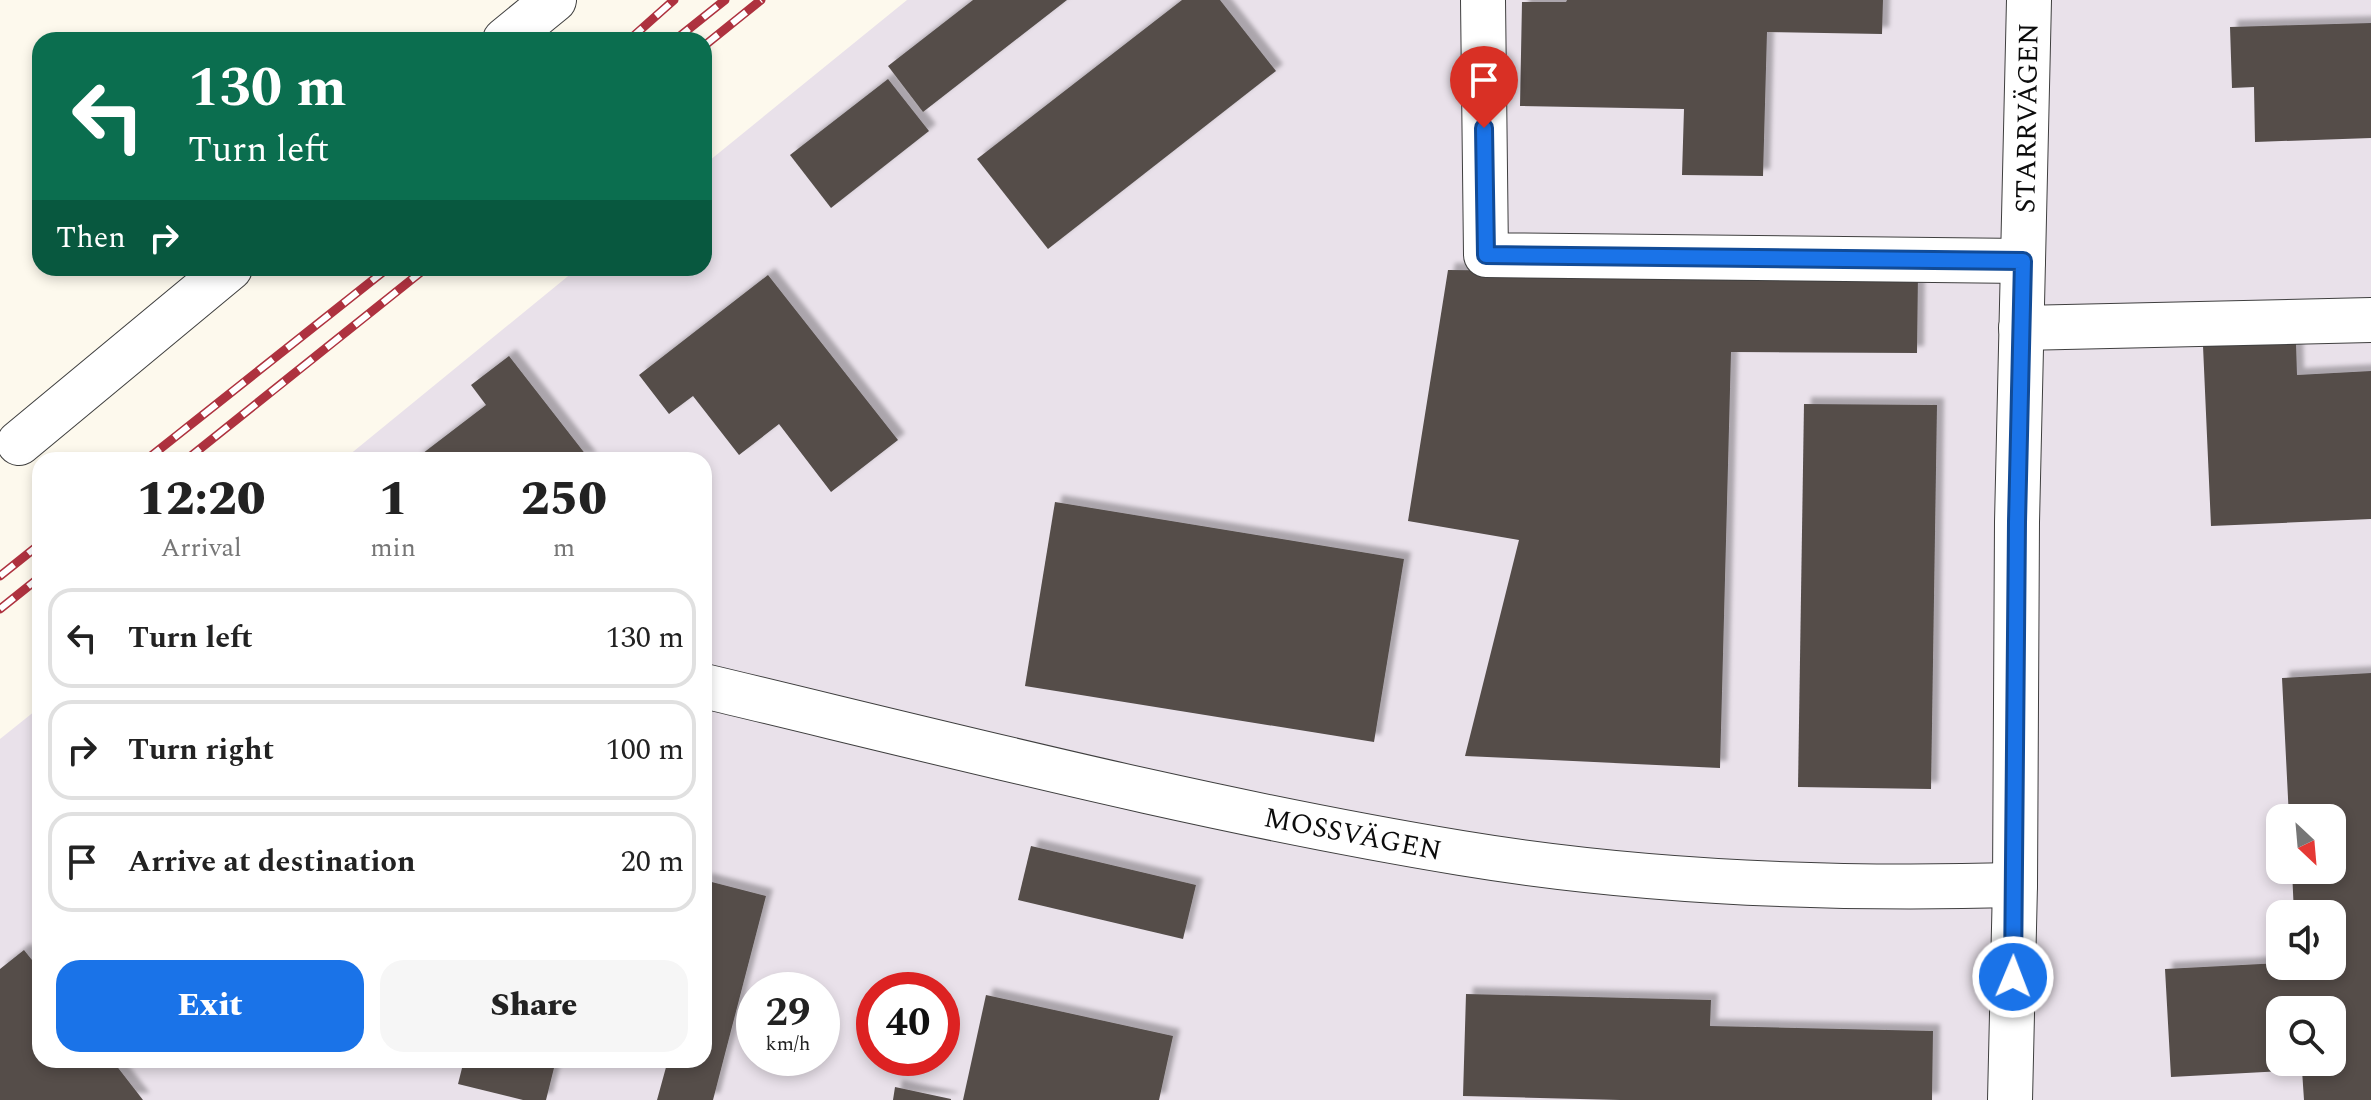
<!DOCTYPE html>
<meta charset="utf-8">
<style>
:root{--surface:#fff;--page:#f6f6f6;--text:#222;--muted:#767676;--line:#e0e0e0;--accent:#1a73e8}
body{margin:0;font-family:Spectral,serif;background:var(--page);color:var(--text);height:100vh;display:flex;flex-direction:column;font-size:30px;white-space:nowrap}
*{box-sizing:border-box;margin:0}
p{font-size:26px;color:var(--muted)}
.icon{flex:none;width:44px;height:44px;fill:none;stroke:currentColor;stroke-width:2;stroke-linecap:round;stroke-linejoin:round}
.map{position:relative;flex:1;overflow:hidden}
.panel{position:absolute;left:32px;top:452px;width:680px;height:616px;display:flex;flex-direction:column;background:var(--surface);border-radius:24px;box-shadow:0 4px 12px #0003}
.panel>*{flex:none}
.hud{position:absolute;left:32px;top:32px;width:680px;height:244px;border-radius:24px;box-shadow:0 4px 12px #0003;background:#0b6e4f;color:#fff;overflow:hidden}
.needle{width:52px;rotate:154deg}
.tools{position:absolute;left:2266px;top:804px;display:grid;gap:16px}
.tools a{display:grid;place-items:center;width:80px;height:80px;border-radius:16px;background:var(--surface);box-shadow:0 4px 12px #0003;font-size:40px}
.speed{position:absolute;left:736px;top:972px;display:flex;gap:16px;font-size:40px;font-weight:700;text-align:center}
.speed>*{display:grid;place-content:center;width:104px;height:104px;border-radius:50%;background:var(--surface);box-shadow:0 4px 12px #0003;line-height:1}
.speed small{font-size:20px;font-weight:400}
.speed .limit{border:12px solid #d22;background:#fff;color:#111}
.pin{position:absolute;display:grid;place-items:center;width:68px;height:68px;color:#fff;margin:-82px -34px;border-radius:50% 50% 50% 0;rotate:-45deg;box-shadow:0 0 8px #0007}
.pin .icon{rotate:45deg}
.me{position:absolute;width:88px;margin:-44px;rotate:1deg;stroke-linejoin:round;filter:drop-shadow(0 0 6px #0008)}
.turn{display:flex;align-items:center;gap:28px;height:168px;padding:0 24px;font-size:36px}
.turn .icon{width:104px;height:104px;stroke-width:2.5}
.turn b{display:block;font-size:56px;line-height:68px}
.then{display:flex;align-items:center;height:76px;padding:0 24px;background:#0003;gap:16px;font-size:30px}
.eta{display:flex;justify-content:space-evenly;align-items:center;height:136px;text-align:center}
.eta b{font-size:48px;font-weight:800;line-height:56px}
.primary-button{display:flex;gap:16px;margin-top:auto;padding:16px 24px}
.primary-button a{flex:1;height:92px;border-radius:24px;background:var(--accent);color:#fff;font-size:32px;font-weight:800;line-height:92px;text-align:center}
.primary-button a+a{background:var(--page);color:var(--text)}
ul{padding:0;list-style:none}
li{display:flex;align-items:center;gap:24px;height:100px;margin:0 16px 12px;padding:0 8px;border:4px solid var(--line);border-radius:24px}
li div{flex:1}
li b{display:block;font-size:30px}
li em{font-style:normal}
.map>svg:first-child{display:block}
.industrial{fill:#e9e1ea;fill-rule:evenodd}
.building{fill:#544d4a;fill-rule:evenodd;filter:url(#shadow)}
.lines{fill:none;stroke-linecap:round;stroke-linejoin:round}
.minor-casing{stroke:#3f3f3f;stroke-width:46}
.minor{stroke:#fff;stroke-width:44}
.rail-casing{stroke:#ae323f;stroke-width:9}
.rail{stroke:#fff;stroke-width:6;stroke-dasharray:18;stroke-linecap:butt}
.route-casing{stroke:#114b97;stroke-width:20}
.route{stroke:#1a73e8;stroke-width:14}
.labels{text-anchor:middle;stroke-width:8;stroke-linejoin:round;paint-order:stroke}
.street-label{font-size:28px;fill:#0c0c0c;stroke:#fff}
</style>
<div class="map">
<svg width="2371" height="1100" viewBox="0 0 2371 1100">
<defs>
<filter id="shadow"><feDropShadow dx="7" dy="-7" stdDeviation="2" flood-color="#0004"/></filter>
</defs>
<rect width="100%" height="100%" fill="#fdf9ed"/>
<!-- industrial -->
<path class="industrial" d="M907 0H2371V1100H0V739L40 707V1060H704V460H343L578 268H704V165ZM2280 818H2332V870H2280ZM2280 914H2332V966H2280ZM754 990H822V1058H754ZM874 990H942V1058H874ZM2280 1010H2332V1062H2280Z"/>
<!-- building -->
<g class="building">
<path d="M973 0H1067L923 112 888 66Z"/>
<path d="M1182 0H1220L1276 71 1048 249 977 159Z"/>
<path d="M1567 0H1883L1882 34 1767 32 1763 176 1682 175 1684 109 1520 106 1522 2H1566Z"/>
<path d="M2371 23V138L2255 142 2254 87 2232 88 2230 27Z"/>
<path d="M888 79 929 131 831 208 790 155Z"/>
<path d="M1448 270 1918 274 1917 353 1731 352 1720 768 1465 756 1519 540 1408 521Z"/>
<path d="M768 275 898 440 831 492 779 424 739 455 693 396 669 414 639 375Z"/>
<path d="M2296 342 2297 375 2371 371V519L2211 526 2203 346Z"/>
<path d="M509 356 590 460H414L486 405 471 385Z"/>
<path d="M1804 404 1937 405 1931 789 1798 787Z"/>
<path d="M1055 502 1404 559 1374 742 1025 686Z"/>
<path d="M2371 673V1100H2304L2302 1070 2171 1077 2165 969 2280 963V966H2332V914H2294L2292 870H2332V818H2289L2282 678ZM2280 1010H2332V1062H2280Z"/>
<path d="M1031 846 1196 885 1183 939 1018 900Z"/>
<path d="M704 880 766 896 713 1100H657L668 1060H704Z"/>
<path d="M24 950 40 970V1060H112L143 1100H0V969Z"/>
<path d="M1466 994 1711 1000 1710 1026 1933 1031 1932 1100H1620L1463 1096Z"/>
<path d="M986 995 1173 1036 1159 1100H963Z"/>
<path d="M464 1060H556L546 1100H523L458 1084Z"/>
<path d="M895 1087 951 1099V1100H893Z"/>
</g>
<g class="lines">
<!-- minor casing -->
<g class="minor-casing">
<g id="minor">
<path d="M1483 0 1486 255 2023 261"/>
<path d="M505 40 554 0"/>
<path d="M2021 328 2371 320"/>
<path d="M19 443 230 268"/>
<path d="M704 686C955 746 1206 811 1461 853 1643 883 1831 890 2015 885"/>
<path d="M2010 1100 2015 885 2017 522 2029 0"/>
</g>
</g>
<!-- minor -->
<use href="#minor" class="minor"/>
<!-- rail casing -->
<g class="rail-casing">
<g id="rail">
<path d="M629 40 674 0"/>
<path d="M675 40 725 0"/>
<path d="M704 46 761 0"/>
<path d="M146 460 388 268"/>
<path d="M186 460 426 268"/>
<path d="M0 576 40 544"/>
<path d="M0 609 40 577"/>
</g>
</g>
<!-- rail -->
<use href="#rail" class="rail"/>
</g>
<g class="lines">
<!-- route casing -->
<g class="route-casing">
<path id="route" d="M1484 128 1486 255 2023 261 2017 522 2013 977"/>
</g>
<!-- route -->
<use href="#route" class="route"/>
</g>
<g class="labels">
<!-- street labels -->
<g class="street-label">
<text transform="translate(2026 118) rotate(-89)" y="10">STARRVÄGEN</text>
<text transform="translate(1353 833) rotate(11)" y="10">MOSSVÄGEN</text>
</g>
</g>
</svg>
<div class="tools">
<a><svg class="needle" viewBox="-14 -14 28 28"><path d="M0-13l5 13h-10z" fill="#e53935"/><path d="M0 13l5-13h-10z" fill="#767676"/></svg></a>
<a><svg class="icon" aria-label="sound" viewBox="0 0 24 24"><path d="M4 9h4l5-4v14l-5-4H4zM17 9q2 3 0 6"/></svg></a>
<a><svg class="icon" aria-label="search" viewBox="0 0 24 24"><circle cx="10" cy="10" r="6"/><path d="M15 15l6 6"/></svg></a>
</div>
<div class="speed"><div>29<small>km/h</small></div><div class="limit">40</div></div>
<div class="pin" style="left:1484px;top:128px;background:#d93025"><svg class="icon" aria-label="arrive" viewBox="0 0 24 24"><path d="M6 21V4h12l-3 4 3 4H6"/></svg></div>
<svg class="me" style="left:2013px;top:977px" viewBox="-20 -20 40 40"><circle r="17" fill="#1a73e8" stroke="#fff" stroke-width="3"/><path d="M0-11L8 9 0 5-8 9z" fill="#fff"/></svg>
<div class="hud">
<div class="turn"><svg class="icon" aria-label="left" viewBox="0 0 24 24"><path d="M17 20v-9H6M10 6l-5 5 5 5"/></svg><div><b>130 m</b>Turn left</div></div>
<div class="then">Then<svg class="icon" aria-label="right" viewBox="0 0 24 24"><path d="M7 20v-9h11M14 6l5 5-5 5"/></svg></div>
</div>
<section class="panel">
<div class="eta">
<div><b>12:20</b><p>Arrival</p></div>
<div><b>1</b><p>min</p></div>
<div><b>250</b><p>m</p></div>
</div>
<ul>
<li><svg class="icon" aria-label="left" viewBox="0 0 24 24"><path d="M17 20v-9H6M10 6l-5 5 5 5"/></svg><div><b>Turn left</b></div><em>130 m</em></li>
<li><svg class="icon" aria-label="right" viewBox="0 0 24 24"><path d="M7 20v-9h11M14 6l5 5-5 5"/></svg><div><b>Turn right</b></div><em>100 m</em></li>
<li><svg class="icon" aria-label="arrive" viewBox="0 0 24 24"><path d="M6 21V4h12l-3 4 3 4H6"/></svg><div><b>Arrive at destination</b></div><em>20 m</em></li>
</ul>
<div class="primary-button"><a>Exit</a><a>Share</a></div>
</section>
</div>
